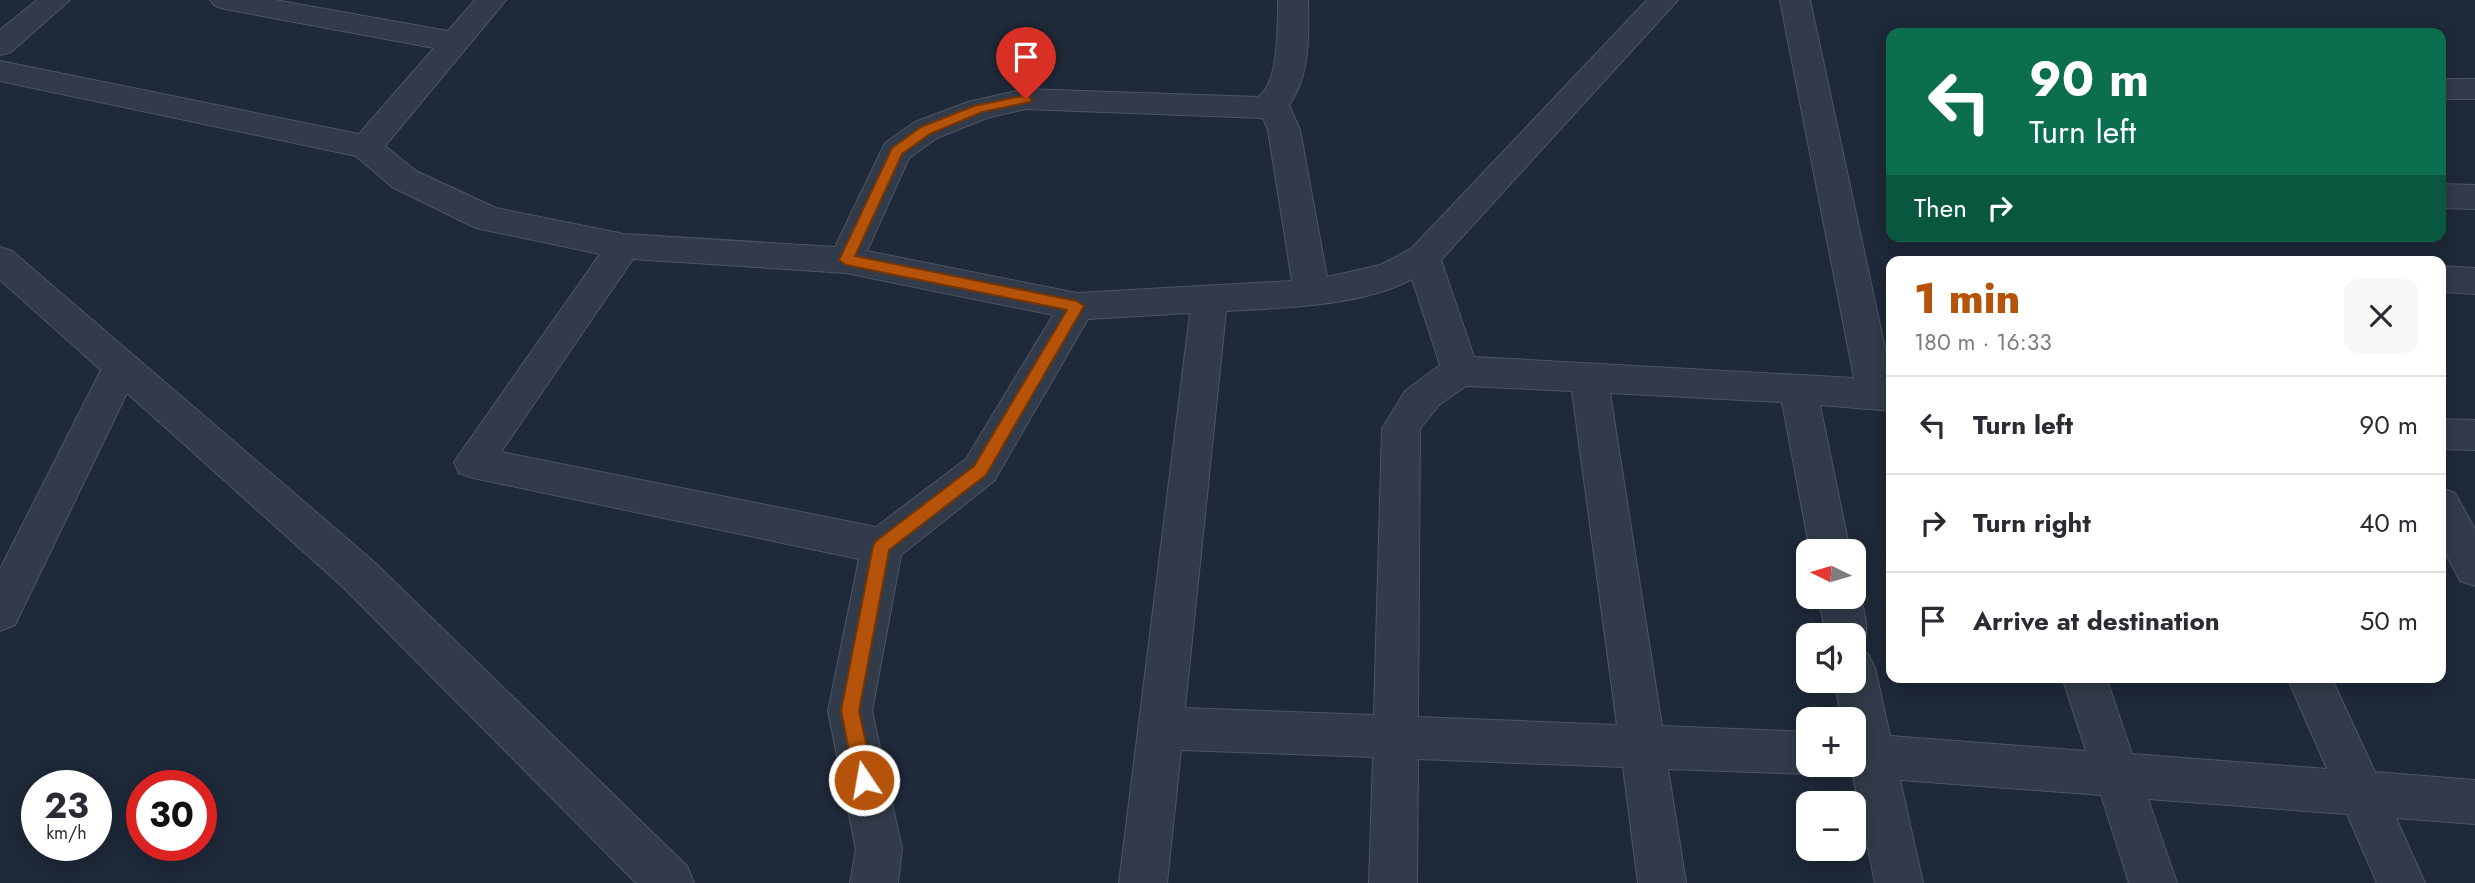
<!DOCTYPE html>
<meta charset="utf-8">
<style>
:root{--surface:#fff;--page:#f7f7f7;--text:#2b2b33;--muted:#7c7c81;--line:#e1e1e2;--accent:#b45309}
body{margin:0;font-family:Jost,sans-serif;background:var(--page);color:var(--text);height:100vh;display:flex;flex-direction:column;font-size:26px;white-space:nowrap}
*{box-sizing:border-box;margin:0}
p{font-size:23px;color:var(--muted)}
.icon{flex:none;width:38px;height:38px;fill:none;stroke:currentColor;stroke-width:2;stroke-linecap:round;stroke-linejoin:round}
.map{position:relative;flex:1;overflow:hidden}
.details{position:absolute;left:1886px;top:256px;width:560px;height:427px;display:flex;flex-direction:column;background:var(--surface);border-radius:14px;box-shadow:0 4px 18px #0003}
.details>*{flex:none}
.top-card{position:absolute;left:1886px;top:28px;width:560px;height:214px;border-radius:14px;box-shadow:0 4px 18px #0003;background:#0b6e4f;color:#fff;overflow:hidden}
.needle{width:46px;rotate:275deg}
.fabs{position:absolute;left:1796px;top:539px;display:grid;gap:14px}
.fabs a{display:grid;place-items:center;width:70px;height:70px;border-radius:14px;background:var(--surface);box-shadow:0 4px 18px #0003;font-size:35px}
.speed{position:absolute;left:21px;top:770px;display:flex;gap:14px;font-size:35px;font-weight:700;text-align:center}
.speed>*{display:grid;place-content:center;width:91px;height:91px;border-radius:50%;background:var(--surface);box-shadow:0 4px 18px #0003;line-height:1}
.speed small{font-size:18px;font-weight:400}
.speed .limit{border:10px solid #d22;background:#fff;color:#111}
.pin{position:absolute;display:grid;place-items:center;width:60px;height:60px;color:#fff;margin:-72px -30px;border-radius:50% 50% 50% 0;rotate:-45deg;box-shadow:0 0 7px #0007}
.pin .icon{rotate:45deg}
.me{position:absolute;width:77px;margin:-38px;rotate:348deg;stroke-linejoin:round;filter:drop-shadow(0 0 5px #0008)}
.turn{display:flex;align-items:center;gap:24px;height:147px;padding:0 28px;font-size:32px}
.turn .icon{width:91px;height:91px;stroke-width:2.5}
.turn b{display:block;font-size:49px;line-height:60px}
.then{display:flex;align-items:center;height:66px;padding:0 28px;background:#0003;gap:14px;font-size:26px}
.round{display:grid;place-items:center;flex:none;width:74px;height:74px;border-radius:14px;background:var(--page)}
.overview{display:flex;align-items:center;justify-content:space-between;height:119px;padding:0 28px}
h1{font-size:42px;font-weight:800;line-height:52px;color:var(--accent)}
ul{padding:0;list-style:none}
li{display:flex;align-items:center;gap:21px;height:98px;padding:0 28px;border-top:2px solid var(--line)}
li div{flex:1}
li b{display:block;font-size:26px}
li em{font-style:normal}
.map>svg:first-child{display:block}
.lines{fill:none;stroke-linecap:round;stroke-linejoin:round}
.street-casing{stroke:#4c5564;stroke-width:2}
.street{fill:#323b49;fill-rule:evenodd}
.route{fill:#b45309;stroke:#753606;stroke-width:2}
</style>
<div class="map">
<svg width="2475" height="883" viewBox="0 0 2475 883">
<rect width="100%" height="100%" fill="#1e2939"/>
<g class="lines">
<!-- street casing -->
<g class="street-casing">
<g id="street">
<path d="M37 0H70L11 52 0 55V30Z"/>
<path d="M210 0H275L448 31 475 0H506L385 146 416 171 496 208 624 234 835 247 885 143 915 122 968 102 1025 89 1258 97C1279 84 1278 24 1278 0H1308C1309 34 1310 77 1289 105L1300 130 1327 277 1380 265 1411 249 1647 0H1678L1441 260 1474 357 1854 378 1780 0H1810L1892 381V411L1820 405 1850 551H1810L1782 402 1610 393 1662 726 1808 732V765H1825L1824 768 1808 774 1668 769 1686 883H1638L1623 767 1418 759 1417 883H1369L1373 757 1181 750 1167 883H1119L1190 313 1088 319 994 481 901 555 872 711 902 849 898 883H850L856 849 828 711 859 559 473 478 459 473 454 462 600 254 476 228 392 187 356 156 0 81V61L359 134 434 48 225 9 215 6ZM1025 109 1263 118 1268 130 1292 281 1077 293 867 251 909 158 937 138 987 118ZM633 259 846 273 1053 315 966 459 876 527 501 452ZM1412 279 1440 365 1405 391 1382 429 1374 715 1185 708 1226 311C1282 308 1363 306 1412 279ZM1466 386 1572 391 1617 725 1418 717 1420 429 1439 405Z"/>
<rect x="2441" y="79" width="34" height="20"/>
<path d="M2441 184 2475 185V209L2441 208Z"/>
<path d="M0 247 12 251 373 561 687 866 694 883H636L343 587 127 393 15 625 0 631V569L101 370 0 280Z"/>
<path d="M2441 266 2475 268V294L2441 292Z"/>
<path d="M2441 419 2475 420V450L2441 449Z"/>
<path d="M2441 488 2455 493 2475 529V586L2460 581 2441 544Z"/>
<path d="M1853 584C1864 603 1871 629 1862 648L1858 650 1868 654 1875 668 1890 736 2086 751 2062 677H2106L2132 754 2327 769 2287 677H2331L2375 772 2475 780V824L2396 818 2425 883H2377L2347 814 2148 799 2177 883H2129L2101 795 1900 780 1923 883H1875L1853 776 1837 770 1835 765H1853V719H1842L1834 681H1853V635H1826L1818 597H1853Z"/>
</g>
</g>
<!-- street -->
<use href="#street" class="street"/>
</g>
<!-- route -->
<path class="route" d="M1026 95 1032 99 1030 102 982 112 930 134 902 154 855 256 1077 301 1084 306 986 475 889 550 859 711 874 780 871 787 864 789 858 787 855 780 841 711 873 546 876 541 974 466 1067 310 846 265 839 260 892 148 921 127 974 106Z"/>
</svg>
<div class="fabs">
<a><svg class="needle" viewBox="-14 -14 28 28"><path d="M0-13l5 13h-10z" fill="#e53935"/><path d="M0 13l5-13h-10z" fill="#7c7c81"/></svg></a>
<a><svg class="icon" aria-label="sound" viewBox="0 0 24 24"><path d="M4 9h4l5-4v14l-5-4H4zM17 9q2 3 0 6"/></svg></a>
<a>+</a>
<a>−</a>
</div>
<div class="speed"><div>23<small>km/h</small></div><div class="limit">30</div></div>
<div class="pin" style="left:1026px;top:99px;background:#d93025"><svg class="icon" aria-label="arrive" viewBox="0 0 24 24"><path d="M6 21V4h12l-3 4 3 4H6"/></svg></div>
<svg class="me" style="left:864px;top:780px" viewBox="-20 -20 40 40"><circle r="17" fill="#b45309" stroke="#fff" stroke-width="3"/><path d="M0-11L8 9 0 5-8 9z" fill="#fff"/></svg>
<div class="top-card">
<div class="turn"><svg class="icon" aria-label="left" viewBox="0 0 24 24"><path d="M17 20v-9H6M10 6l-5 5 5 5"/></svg><div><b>90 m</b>Turn left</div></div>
<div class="then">Then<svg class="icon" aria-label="right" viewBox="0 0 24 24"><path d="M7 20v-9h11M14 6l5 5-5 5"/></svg></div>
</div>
<section class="details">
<div class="overview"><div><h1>1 min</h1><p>180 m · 16:33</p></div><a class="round"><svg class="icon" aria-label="close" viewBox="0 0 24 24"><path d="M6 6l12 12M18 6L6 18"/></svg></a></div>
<ul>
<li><svg class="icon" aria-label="left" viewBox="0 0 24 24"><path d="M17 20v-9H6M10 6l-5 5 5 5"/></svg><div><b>Turn left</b></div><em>90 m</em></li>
<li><svg class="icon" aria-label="right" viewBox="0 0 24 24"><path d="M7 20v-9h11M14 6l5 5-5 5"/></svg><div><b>Turn right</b></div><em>40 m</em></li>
<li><svg class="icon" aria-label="arrive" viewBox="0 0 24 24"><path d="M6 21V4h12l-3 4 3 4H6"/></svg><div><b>Arrive at destination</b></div><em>50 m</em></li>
</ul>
</section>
</div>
